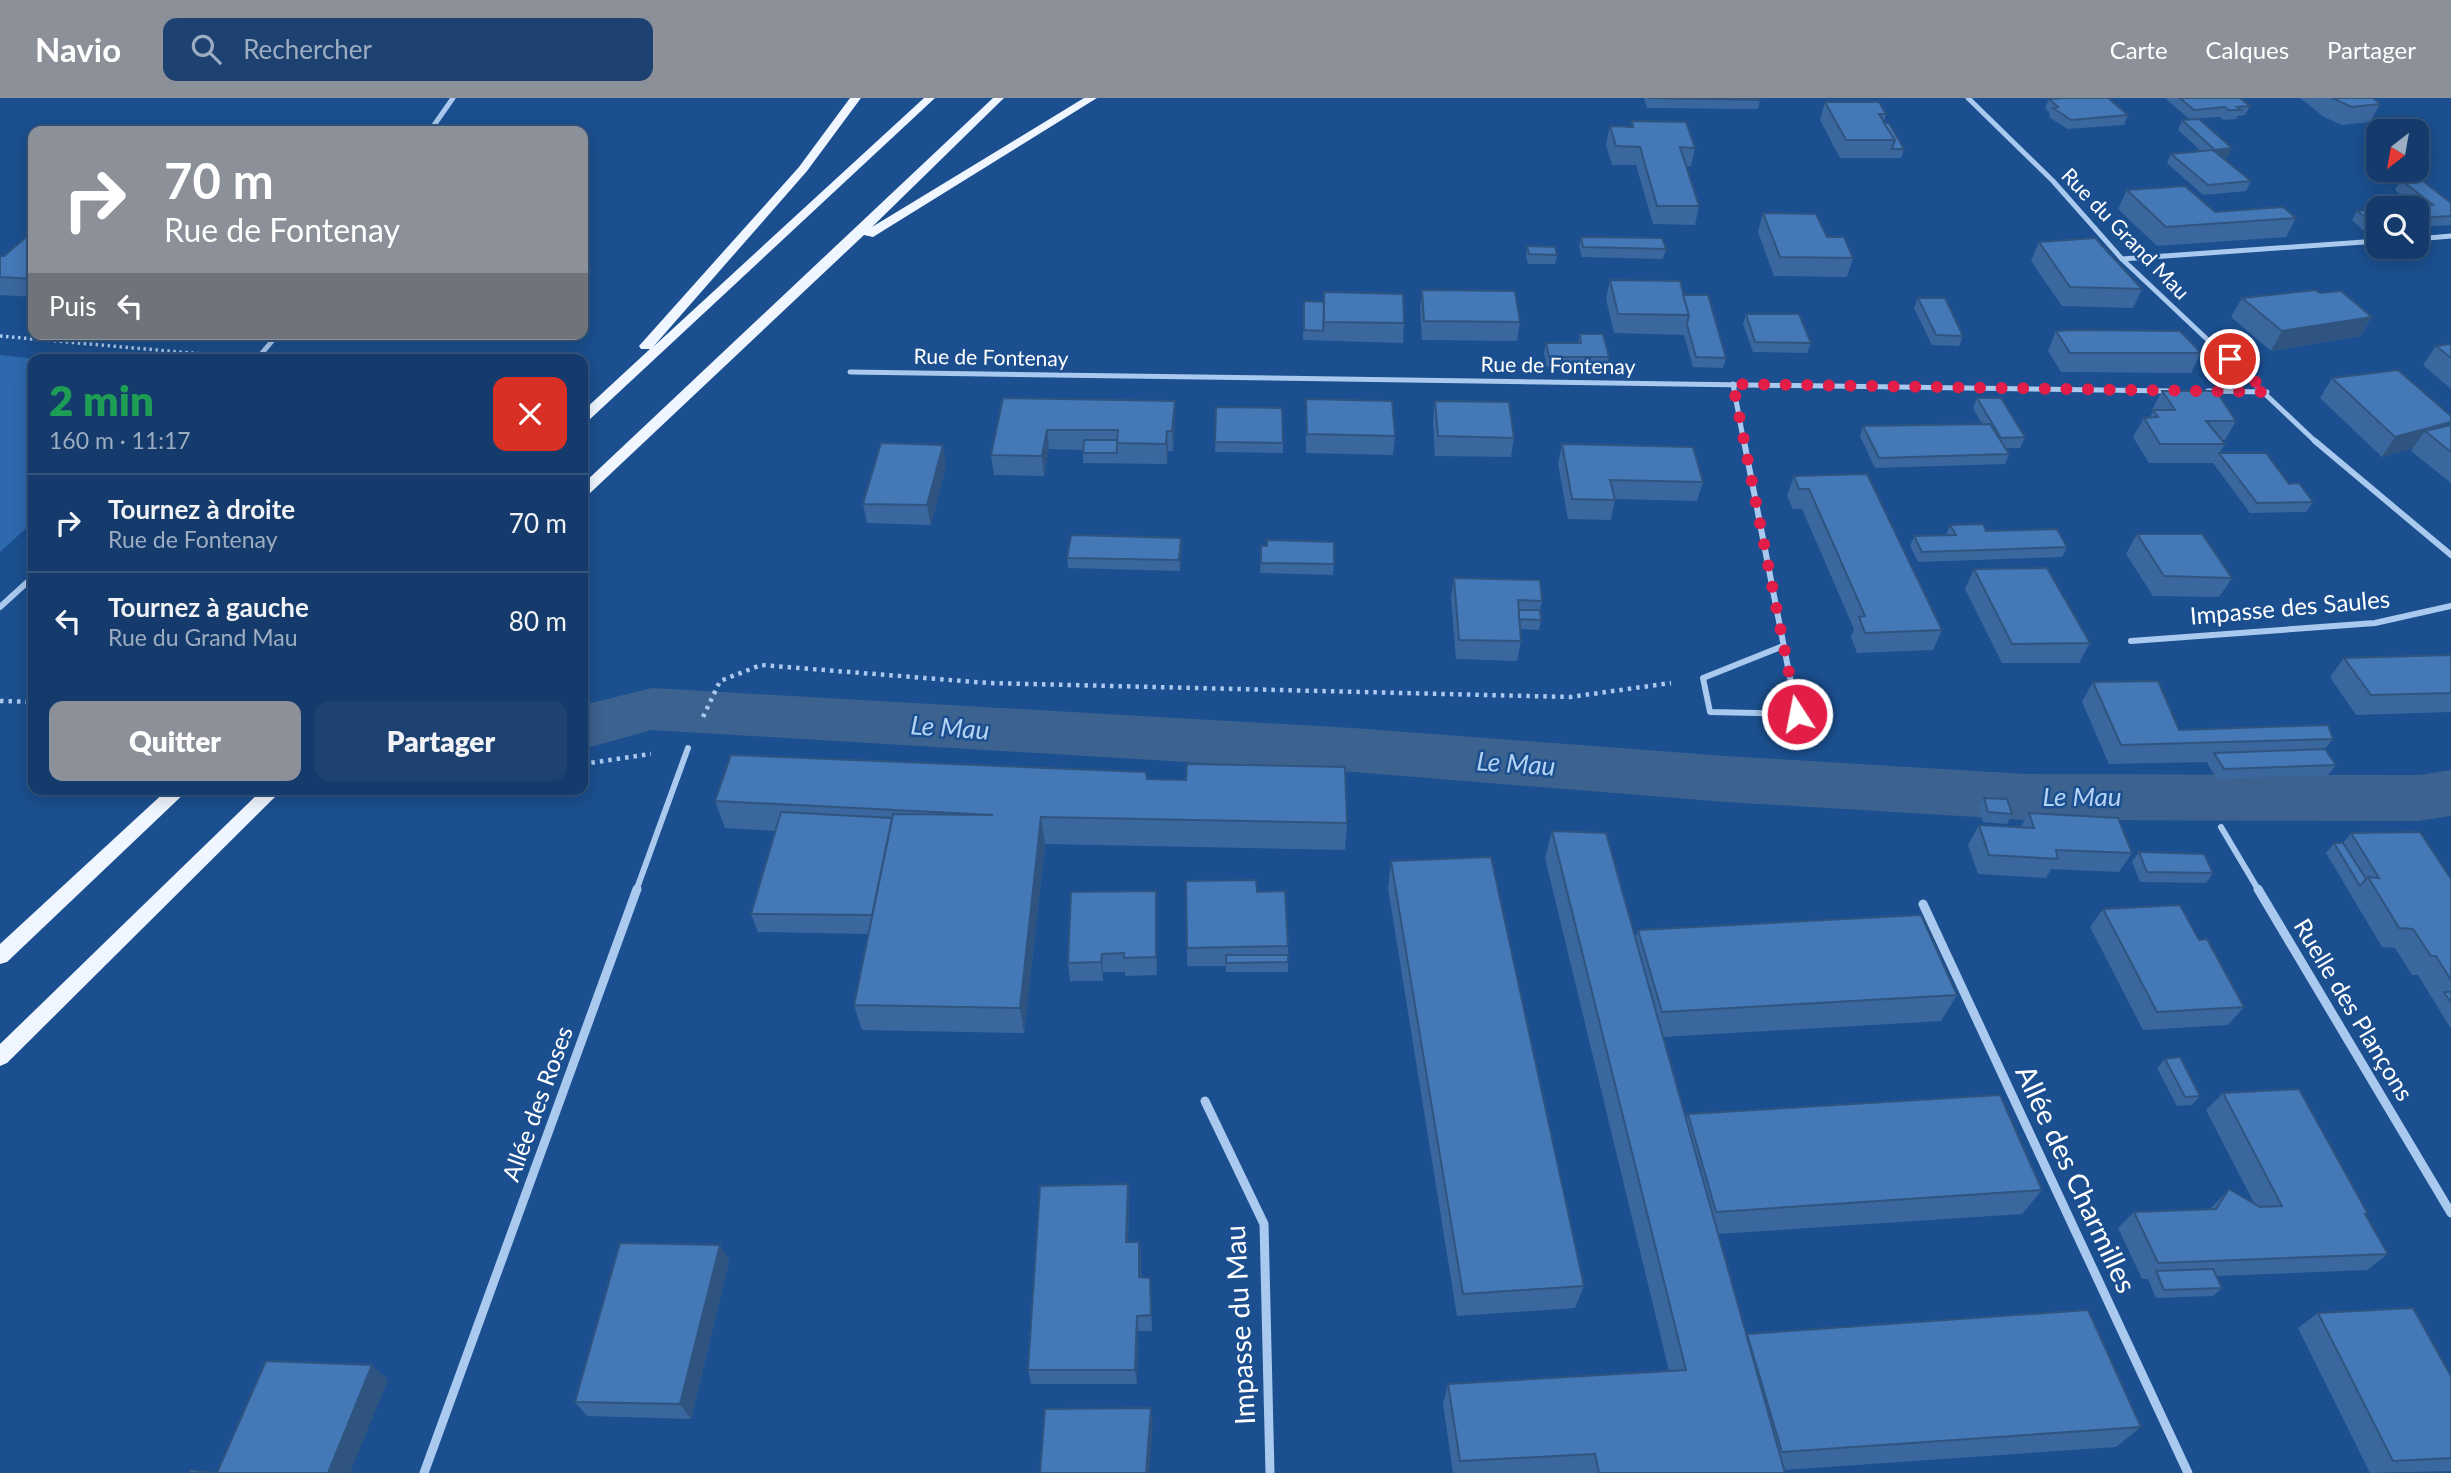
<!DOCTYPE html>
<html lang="fr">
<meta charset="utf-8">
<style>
:root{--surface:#143b6b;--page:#1d4271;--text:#f1f3f6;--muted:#9dadc1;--line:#33557e;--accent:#8c9099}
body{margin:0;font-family:Lato,sans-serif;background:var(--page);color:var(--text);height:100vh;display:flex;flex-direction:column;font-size:26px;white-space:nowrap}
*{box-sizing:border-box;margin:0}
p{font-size:23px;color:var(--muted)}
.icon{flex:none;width:38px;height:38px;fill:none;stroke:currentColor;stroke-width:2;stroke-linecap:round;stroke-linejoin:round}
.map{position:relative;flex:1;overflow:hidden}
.details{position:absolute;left:28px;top:256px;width:560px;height:441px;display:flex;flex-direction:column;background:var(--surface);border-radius:14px;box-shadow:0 4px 18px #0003,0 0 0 2px var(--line)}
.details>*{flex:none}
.banner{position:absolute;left:28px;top:28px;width:560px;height:214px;border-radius:14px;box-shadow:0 4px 18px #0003,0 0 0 2px var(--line);background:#8c9099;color:#fff;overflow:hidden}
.needle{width:46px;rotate:211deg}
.fabs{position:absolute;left:2366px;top:21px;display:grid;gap:14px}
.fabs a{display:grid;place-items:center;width:63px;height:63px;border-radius:14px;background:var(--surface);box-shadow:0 4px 18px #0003,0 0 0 2px var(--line);font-size:35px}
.pin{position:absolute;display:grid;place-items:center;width:60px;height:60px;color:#fff;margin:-30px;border:4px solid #fff;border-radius:50%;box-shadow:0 2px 7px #0007}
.me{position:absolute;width:77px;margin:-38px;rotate:349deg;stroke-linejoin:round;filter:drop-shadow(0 0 5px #0008)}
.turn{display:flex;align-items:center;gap:24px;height:147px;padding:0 21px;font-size:32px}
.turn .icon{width:91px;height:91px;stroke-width:2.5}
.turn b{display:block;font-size:49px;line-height:60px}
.then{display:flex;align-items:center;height:66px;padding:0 21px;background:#0003;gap:14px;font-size:26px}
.round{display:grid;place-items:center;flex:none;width:74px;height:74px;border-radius:14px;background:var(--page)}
.overview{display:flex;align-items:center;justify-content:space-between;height:119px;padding:0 21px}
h1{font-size:42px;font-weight:800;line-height:52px;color:#1e9e55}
.cta{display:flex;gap:14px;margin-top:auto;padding:14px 21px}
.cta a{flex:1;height:80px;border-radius:14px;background:var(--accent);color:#fff;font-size:28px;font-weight:800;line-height:80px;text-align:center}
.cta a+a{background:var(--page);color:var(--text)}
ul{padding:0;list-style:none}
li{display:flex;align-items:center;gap:21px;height:98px;padding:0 21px;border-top:2px solid var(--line)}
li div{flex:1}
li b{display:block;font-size:26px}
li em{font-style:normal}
header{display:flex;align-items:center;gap:42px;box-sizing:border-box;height:98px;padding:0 35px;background:var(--accent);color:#fff}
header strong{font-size:33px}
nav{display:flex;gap:38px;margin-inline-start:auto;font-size:24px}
.search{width:490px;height:63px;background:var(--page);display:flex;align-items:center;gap:18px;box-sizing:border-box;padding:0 24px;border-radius:14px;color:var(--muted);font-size:26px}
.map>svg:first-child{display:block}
.green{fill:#2e69ad}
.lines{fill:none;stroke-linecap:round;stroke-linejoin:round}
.canal{fill:#3c6290;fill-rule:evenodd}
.path-far1{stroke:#a9c9ee;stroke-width:3.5;stroke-dasharray:2.5 3.5;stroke-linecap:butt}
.path{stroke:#a9c9ee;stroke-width:4.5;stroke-dasharray:3.5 5;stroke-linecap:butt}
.street-far2{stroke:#a9c9ee;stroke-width:5}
.street-far1{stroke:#a9c9ee;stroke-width:6}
.street{stroke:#a9c9ee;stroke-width:9}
.primary{fill:#f0f6ff;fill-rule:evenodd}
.wall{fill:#3a679d}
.shaded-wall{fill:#305480}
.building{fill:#4478b7;stroke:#305480;stroke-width:2}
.route{stroke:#e11d48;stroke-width:12;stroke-dasharray:0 21.6}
.labels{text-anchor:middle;stroke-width:5;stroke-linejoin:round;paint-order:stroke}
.far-street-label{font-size:21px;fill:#fff;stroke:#1b4f8f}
.street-label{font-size:24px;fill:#fff;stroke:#1b4f8f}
.water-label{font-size:26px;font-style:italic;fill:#b5d3f5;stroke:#1b4f8f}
.near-street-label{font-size:28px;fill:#fff;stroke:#1b4f8f}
</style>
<header>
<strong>Navio</strong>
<div class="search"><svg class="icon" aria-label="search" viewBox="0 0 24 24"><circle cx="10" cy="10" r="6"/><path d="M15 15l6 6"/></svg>Rechercher</div>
<nav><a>Carte</a><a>Calques</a><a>Partager</a></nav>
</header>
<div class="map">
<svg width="2451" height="1375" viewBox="0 0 2451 1375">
<rect width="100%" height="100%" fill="#1b4f8f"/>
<!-- green -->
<path class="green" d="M0 257 37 261H33V424L0 454Z"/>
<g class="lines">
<!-- canal -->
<path class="canal" d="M652 590 1353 630 1726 658 2026 676 2419 677 2451 672V718L2419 723 2026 722 1726 704 1353 674 652 632 583 651V607Z"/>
<!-- path-far1 -->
<path class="path-far1" d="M0 238 224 258"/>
<!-- path -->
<g class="path">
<path d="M0 603 33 604"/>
<path d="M703 619 720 583 761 567 988 585 1570 599 1671 585"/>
<path d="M583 666 651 656"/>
</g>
<!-- street-far2 -->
<g class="street-far2">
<path d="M1968 0 2053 83 2122 161 2317 345"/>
<path d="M430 33 453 0"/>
<path d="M2417 141 2451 138"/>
<path d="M2122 161 2378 143"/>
<path d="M257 261 278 236"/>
<path d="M850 274 2171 293"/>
<path d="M1733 286 1744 345"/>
<path d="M2208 293 2267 294"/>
</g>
<!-- street-far1 -->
<g class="street-far1">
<path d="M1744 343 1797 616 1710 614 1703 580 1783 548"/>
<path d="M2315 343 2451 457"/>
<path d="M0 509 33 479"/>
<path d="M2131 543 2375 525 2451 508"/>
<path d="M2221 729 2259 793"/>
<path d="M636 793 688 650"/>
</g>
<!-- street -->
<g class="street">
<path d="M2258 791 2451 1115"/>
<path d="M1923 806 2188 1375"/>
<path d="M1205 1003 1264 1126 1270 1375"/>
<path d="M424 1375 637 791"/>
</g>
<!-- primary -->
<g class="primary">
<path d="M850 0H861L807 73 653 249 924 0H935L588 323 583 324V313L650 251H641L639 248 799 69Z"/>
<path d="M993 0H1004L872 129 1084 0H1097L873 139 864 137 588 397 583 399V386Z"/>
<path d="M168 691H189L7 864 0 866V846Z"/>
<path d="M263 691H283L7 965 0 968V946Z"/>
</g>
</g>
<!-- wall -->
<g class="wall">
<path d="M1644 0H1759L1760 2 1758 11 1647 10Z"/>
<path d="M2167 0H2240L2250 8 2245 17 2238 18 2236 21 2224 22 2220 19 2189 21 2166 1Z"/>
<path d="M2300 0H2373L2380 6 2370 24 2342 27 2324 19Z"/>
<path d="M2049 1 2128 17 2124 27 2067 31 2049 19 2050 16 2045 10Z"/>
<path d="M1825 4 1886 16 1884 24 1904 51 1901 60H1840L1820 22Z"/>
<path d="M2182 22 2228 59 2223 60 2251 83 2246 93 2203 97 2167 65 2171 56 2201 53 2178 32Z"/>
<path d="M1632 23 1695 50 1691 68H1686L1699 108 1695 127 1653 126 1636 67H1612L1606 47 1610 28 1631 29Z"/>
<path d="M2401 82 2451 105V127L2417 129 2416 108 2395 92Z"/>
<path d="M2127 92 2215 114 2296 120 2286 139 2157 148 2118 111Z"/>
<path d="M2378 111V132L2364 133 2352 122 2357 113Z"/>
<path d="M1763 115 1827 139 1853 160 1847 179 1774 178 1758 134Z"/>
<path d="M33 134V199L0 197V158H4Z"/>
<path d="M1581 139 1666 151 1663 161 1582 159 1579 149Z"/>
<path d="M2039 144 2142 191 2133 210 2062 208 2031 163Z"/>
<path d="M1527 148 1557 157 1555 166H1528L1526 158Z"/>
<path d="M1610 182 1683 197 1726 260 1723 270 1693 269 1684 237 1614 235 1606 201Z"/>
<path d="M1422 192 1520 224 1517 243 1422 242 1420 211Z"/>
<path d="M2320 195 2372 219 2360 238 2271 253 2231 219 2242 200Z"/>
<path d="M1918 200 1963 238 1959 248 1932 247 1914 210Z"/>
<path d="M1304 203 1404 225 1403 245 1303 242Z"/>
<path d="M1746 216 1811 245 1807 255 1753 254 1743 226Z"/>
<path d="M2056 233 2201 255 2191 275 2061 274 2048 253Z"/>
<path d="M1580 236 1609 259 1607 269H1547L1544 255 1546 245H1578Z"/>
<path d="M2451 246V291L2423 267 2436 248Z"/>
<path d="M2332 280 2451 318V385L2411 353 2413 350 2382 359 2320 300Z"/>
<path d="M2162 293 2236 323 2225 342H2222L2225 346 2213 365H2149L2133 339 2144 320 2150 319 2153 314 2152 312Z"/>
<path d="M1003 300 1175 322 1173 353H1168L1167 366 1083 365V352L1049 351 1044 378 994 377 991 357Z"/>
<path d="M1977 300 2025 339 2020 350H2005L2009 356 2005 366 1875 370 1860 338 1863 328 1982 326 1973 310Z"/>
<path d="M1306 301 1395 338 1393 357 1306 355Z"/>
<path d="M1435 303 1514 340 1511 359 1435 358 1433 322Z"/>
<path d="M1216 309 1283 345V355L1215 354Z"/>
<path d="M1562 346 1703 384 1697 403 1615 401 1611 422 1568 421 1558 366Z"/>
<path d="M2219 355 2289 386 2313 404 2306 414 2250 415 2213 365Z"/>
<path d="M946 367 931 427 867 425 863 406Z"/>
<path d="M1867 376 1942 532 1933 552 1857 555 1851 539 1854 531 1802 411H1793L1787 398 1794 378Z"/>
<path d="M1950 427 1986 433 2067 449 2062 459 1918 464 1910 448 1914 438 1946 437Z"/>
<path d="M2137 436 2232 480 2219 499 2153 498 2126 456Z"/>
<path d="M1261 448H1267L1334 466 1333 477 1260 475Z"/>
<path d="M1182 450 1180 473 1068 470 1067 460Z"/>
<path d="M1974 471 2090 545 2079 565H2002L1965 491Z"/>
<path d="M1454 480 1542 503 1540 512 1541 522 1539 532 1520 531 1521 543 1517 563 1456 561 1451 500Z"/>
<path d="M2451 557V614L2356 617 2330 579 2344 560Z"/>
<path d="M2093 584 2179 632 2333 641 2325 651 2336 667 2328 677 2217 681 2207 665 2208 664 2109 666 2082 604Z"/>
<path d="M1147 681 1347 725 1345 752 1045 746 1024 935 862 932 854 907 869 836 758 834 751 816 776 733 725 730 715 703Z"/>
<path d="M1984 700 2012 716 2007 726 1983 724 1979 710Z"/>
<path d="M2029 715 2132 755 2119 774 2051 771 2046 780 1978 776 1968 747 1979 727 2020 730Z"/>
<path d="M1552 733 1635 841 1638 832 1957 897 1941 923 1663 939 1686 1021 1688 1016 2042 1092 2022 1116 1718 1136 1746 1237 1747 1236 2141 1329 2116 1349 1784 1372 1785 1375H1453L1443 1306 1448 1286 1669 1273 1545 760Z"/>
<path d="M2351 735 2451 781V931L2418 877H2412L2395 850 2382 849 2326 755 2334 745H2343Z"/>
<path d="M2139 754 2213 775 2206 785 2140 784 2132 764Z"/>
<path d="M1391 763 1584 1188 1575 1210 1457 1218 1388 790Z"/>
<path d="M1257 794 1288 848V874H1226V868H1187V850Z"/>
<path d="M2103 811 2199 842 2244 909 2228 927 2143 932 2090 829Z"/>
<path d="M1157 812V877L1125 878V874H1103V883H1070L1068 865Z"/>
<path d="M2165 961 2200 998 2192 1007 2177 1008 2157 970Z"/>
<path d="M2223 995 2368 1116 2366 1117 2388 1156 2367 1172 2216 1178 2222 1190 2213 1198 2156 1200 2148 1181H2142L2118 1130 2134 1114 2210 1111 2229 1091 2254 1105 2206 1012Z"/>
<path d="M1129 1103 1128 1144H1139L1141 1160V1179L1151 1196 1152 1233H1138L1137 1286H1031L1028 1272Z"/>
<path d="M720 1147 729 1163 691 1321 587 1318 575 1304Z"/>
<path d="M2318 1215 2451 1278V1373L2370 1375 2298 1230Z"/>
</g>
<!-- shaded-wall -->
<g class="shaded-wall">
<path d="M2232 50 2228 59 2211 61 2215 52Z"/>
<path d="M589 163 592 173 583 192V175Z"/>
<path d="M2372 219 2360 238 2271 253 2282 233Z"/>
<path d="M1175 303V322L1173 353 1172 333Z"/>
<path d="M2451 324V330L2425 333 2413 350 2382 359 2395 339Z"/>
<path d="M1047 332 1049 351 1044 378 1042 358Z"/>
<path d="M1167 333 1168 353 1167 366 1166 346Z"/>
<path d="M943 347 946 367 931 427 927 407Z"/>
<path d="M1181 440 1182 450 1180 473 1179 462Z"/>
<path d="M1041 719 1045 746 1024 935 1020 910Z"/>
<path d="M1156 793 1157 812V877L1156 859Z"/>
<path d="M1102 856 1103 874V883L1101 864Z"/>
<path d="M1128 1086 1129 1103 1127 1160 1126 1144Z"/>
<path d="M1139 1144 1141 1160 1140 1195 1139 1179Z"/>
<path d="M720 1147 729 1163 691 1321 680 1306Z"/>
<path d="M1137 1218 1138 1233 1137 1286 1135 1272Z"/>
<path d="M372 1267 388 1282 350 1375H328Z"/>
<path d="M1151 1310 1153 1325 1149 1375H1146Z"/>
</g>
<!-- building -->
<g class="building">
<path d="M1649 0H1759L1760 2Z"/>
<path d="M2063 0H2108L2128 17 2071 22 2053 10 2058 9 2049 1Z"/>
<path d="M2180 0H2240L2250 8 2237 9 2241 12H2228L2225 9 2194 12Z"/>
<path d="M2332 0H2373L2380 6 2352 9Z"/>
<path d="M1825 4H1879L1886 16H1879L1895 42H1846Z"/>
<path d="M2199 21 2232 50 2215 52 2182 22Z"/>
<path d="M1632 23 1686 24 1695 50 1680 49 1699 108H1657L1640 49 1616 48 1610 28 1633 29Z"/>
<path d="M1884 25H1889L1904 51H1892L1895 42Z"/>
<path d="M2213 52 2251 83 2208 87 2171 56Z"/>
<path d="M2419 80 2451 105V118L2417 120V110H2390L2433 107 2401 82Z"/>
<path d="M2185 88 2215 114 2283 109 2296 120 2166 129 2127 92Z"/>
<path d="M2378 111V123H2370L2357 113Z"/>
<path d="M1763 115 1816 116 1827 139H1844L1853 160 1780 159Z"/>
<path d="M32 134H33V181L0 179V158H4Z"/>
<path d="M1581 139 1662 140 1666 151 1583 149Z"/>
<path d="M2095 140 2142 191 2070 189 2039 144Z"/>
<path d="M1527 148 1555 149 1557 157 1529 156Z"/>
<path d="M583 163H589L583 175Z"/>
<path d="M1610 182 1680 183 1689 217 1618 216Z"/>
<path d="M1422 192 1515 193 1520 224 1424 223Z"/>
<path d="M2315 192 2320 195 2341 193 2372 219 2282 233 2242 200Z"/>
<path d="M1324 194 1403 196 1404 225 1324 224Z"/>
<path d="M1683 197H1708L1726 260 1696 259 1687 227 1689 217Z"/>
<path d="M1918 200H1945L1963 238 1936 237Z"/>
<path d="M1304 203 1324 204 1323 233 1304 232Z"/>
<path d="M1746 216H1799L1811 245 1755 244Z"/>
<path d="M2076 232 2180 233 2201 255H2070L2056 233Z"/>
<path d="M1580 236H1603L1609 259H1549L1546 245H1581Z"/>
<path d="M2451 246V260L2436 248Z"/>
<path d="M2398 272 2451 318V324L2395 339 2332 280Z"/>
<path d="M2162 293H2216L2236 323H2206L2225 346H2160L2144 320 2158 319 2153 312H2175Z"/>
<path d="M1003 300 1175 303 1172 333H1167L1166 346 1117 345 1118 332H1047L1042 358 991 357Z"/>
<path d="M1977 300H2001L2025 339 2001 340Z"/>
<path d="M1306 301 1392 303 1395 338 1307 336Z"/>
<path d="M1435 303 1509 304 1514 340 1438 338Z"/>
<path d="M1216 309 1282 310 1283 345 1215 344Z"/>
<path d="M1990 326 2009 356 1879 360 1863 328Z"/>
<path d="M2451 327V354L2425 333Z"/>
<path d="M1084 342H1117V355H1083Z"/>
<path d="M881 345 943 347 927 407 863 406Z"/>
<path d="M1562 346 1693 349 1703 384 1610 382 1615 402 1572 401Z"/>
<path d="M2219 355H2266L2289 386 2299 385 2313 404 2257 405Z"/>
<path d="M1867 376 1942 532 1865 535 1859 519 1865 518 1809 391H1799L1794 378Z"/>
<path d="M1983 426 1986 433 2057 431 2067 449 1922 454 1914 438 1956 437 1950 427Z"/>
<path d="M2137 436H2202L2232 480 2164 478Z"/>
<path d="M1071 437 1181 440 1179 462 1067 460Z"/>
<path d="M1267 442 1334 444V466L1261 465V448H1267Z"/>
<path d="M2047 470 2090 545 2012 546 1974 471Z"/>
<path d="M1454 480 1540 482 1542 503 1518 502 1521 543 1459 542Z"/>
<path d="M1519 512H1540L1541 522 1519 521Z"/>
<path d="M2451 557V595L2371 597 2344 560Z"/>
<path d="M2158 583 2179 632 2328 627 2333 641 2121 647 2093 584Z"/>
<path d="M2325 651 2336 667 2224 671 2214 655Z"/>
<path d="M731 657 1146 674 1147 681 1186 682 1187 666 1345 669 1347 725 1041 719 1020 910 854 907 893 716 993 717 715 703Z"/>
<path d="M1984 700 2007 701 2012 716 1988 714Z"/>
<path d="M781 714 892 720 872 817 751 816Z"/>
<path d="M2029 715 2118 720 2132 755 2056 752 2058 761 1989 757 1979 727 2034 730Z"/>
<path d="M1552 733 1606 735 1785 1375H1599L1595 1356 1460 1363 1448 1286 1686 1272Z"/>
<path d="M2420 734 2451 781V882L2436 858H2431L2413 831 2399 830 2368 779 2379 780 2351 735Z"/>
<path d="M2334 745H2343L2366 781 2360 788Z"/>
<path d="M2139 754 2204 756 2213 775 2147 774Z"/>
<path d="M1491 759 1584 1188 1463 1196 1391 763Z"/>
<path d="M1256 782 1257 794 1285 793 1288 848 1187 850 1186 783Z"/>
<path d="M1156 793V859L1124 860V855L1102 856 1101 864 1068 865 1071 794Z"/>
<path d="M2180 807 2199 842 2207 841 2244 909 2157 914 2103 811Z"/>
<path d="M1921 817 1957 897 1662 914 1638 832Z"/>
<path d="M1226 857H1288V864L1226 865Z"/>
<path d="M2444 894H2451V905Z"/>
<path d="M2180 959 2200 998 2185 999 2165 961Z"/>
<path d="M2299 991 2368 1116H2365L2388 1156 2158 1165 2134 1114 2216 1111 2229 1091 2260 1109 2282 1108 2223 995Z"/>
<path d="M2000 997 2042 1092 1716 1114 1688 1016Z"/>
<path d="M1128 1086 1126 1144H1139V1179L1150 1180 1151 1217 1137 1218 1135 1272H1028L1040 1088Z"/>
<path d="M620 1145 720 1147 680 1306 575 1304Z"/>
<path d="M2213 1171 2222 1190 2164 1192 2156 1173Z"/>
<path d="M2413 1210 2451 1278V1360L2393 1363 2318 1215Z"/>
<path d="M2088 1212 2141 1329 1782 1354 1747 1236Z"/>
<path d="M266 1263 372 1267 328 1375H189L190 1372 217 1375Z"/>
<path d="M1151 1310 1146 1375H1040L1045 1311Z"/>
</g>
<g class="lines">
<!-- route -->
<path class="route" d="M1797 616 1733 286 2267 294 2230 261"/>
</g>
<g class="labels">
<!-- far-street labels -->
<g class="far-street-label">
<text transform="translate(2125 136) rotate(46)" y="7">Rue du Grand Mau</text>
<text transform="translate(991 260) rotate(1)" y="7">Rue de Fontenay</text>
<text transform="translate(1558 268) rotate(1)" y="7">Rue de Fontenay</text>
</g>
<!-- street labels -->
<g class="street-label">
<text transform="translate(2290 510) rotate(-5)" y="8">Impasse des Saules</text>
<text transform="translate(2353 912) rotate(59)" y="8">Ruelle des Plançons</text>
<text transform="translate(538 1006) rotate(-70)" y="8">Allée des Roses</text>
</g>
<!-- water labels -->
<g class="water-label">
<text transform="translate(950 630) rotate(4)" y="9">Le Mau</text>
<text transform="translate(1516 666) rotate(4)" y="9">Le Mau</text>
<text x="2082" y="708">Le Mau</text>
</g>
<!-- near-street labels -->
<g class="near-street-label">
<text transform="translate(2076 1081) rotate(65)" y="10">Allée des Charmilles</text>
<text transform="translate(1240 1227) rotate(-93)" y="10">Impasse du Mau</text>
</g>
</g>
</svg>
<div class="fabs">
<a><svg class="needle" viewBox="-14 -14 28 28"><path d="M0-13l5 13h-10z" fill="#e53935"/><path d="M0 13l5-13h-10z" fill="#9dadc1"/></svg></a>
<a><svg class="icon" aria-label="search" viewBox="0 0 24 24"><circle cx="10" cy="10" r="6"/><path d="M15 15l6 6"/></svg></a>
</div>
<div class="pin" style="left:2230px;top:261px;background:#d93025"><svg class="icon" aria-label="arrive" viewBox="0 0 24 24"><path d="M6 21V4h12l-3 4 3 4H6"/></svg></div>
<svg class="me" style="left:1797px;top:616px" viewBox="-20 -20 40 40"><circle r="17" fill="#e11d48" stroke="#fff" stroke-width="3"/><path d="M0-11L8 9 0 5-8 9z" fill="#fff"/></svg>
<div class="banner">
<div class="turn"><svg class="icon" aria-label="right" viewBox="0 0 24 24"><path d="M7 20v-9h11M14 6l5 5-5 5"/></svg><div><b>70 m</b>Rue de Fontenay</div></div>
<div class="then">Puis<svg class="icon" aria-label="left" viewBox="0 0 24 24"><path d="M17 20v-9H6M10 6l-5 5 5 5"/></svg></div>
</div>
<section class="details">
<div class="overview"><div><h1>2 min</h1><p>160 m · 11:17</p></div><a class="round" style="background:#d93025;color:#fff"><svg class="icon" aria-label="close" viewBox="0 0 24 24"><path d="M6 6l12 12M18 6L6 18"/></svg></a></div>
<ul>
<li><svg class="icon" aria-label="right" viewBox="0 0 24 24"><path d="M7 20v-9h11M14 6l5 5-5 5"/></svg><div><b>Tournez à droite</b><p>Rue de Fontenay</p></div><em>70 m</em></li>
<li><svg class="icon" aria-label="left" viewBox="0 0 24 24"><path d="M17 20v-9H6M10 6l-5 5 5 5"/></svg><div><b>Tournez à gauche</b><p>Rue du Grand Mau</p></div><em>80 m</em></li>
</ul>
<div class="cta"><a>Quitter</a><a>Partager</a></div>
</section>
</div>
